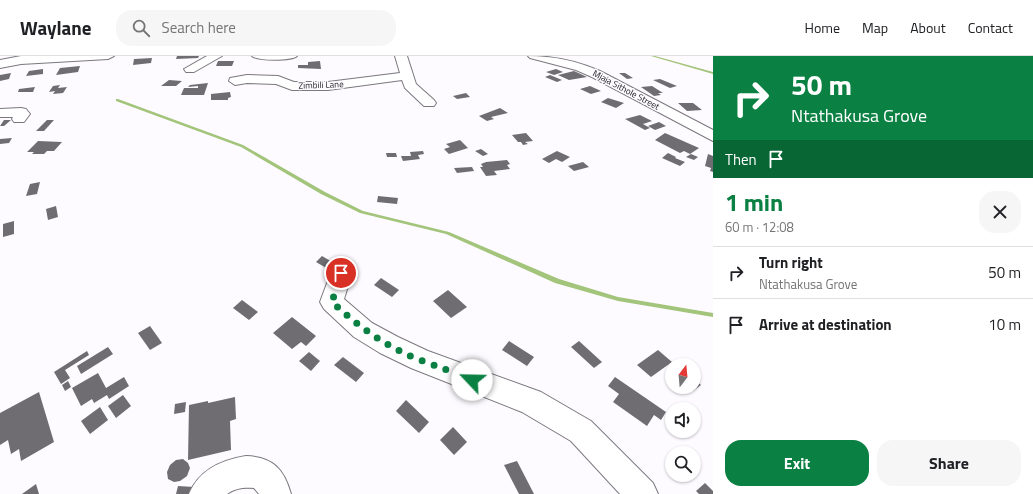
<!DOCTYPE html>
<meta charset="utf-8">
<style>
:root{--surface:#fff;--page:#f6f6f6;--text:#202124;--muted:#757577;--line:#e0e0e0;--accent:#0b8043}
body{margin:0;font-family:"Titillium Web",sans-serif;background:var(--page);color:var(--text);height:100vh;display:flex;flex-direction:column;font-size:15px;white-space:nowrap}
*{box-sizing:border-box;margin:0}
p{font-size:13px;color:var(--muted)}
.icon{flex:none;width:22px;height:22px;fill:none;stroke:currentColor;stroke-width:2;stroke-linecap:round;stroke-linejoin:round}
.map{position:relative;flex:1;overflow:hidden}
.side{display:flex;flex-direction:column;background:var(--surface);width:320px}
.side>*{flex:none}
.guide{background:#0b8043;color:#fff;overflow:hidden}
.needle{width:26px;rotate:16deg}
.fabs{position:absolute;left:665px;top:302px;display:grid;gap:8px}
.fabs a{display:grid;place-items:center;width:36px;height:36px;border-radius:50%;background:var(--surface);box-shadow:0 1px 3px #0004;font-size:20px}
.pin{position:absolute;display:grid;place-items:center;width:34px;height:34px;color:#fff;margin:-17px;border:2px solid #fff;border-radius:50%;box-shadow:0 1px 4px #0007}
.me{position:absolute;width:44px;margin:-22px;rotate:294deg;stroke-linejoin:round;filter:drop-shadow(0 0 3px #0008)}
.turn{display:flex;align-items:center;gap:14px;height:84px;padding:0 12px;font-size:18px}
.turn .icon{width:52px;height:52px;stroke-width:2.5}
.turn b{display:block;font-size:28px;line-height:34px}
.then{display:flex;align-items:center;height:38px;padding:0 12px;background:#0003;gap:8px;font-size:15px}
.round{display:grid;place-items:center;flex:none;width:42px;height:42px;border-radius:16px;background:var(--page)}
.overview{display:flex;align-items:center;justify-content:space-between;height:68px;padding:0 12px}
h1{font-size:24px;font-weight:700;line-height:30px;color:var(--accent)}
.primary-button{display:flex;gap:8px;margin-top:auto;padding:8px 12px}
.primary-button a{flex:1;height:46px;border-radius:16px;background:var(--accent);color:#fff;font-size:16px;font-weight:700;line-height:46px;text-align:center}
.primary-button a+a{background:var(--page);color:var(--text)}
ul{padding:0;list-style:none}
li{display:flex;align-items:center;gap:12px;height:52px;padding:0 12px;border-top:1px solid var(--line)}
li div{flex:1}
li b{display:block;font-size:15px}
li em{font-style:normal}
header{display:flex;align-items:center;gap:24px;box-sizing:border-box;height:56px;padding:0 20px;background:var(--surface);border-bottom:1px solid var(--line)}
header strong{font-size:19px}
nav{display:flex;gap:22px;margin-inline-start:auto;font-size:14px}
.search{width:280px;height:36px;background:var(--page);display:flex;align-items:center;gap:10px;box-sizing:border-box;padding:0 14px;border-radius:16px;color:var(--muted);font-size:15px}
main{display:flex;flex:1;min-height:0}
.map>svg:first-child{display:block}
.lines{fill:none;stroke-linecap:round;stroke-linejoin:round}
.stream{fill:#a3c47b;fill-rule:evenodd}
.building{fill:#6f6d72}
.minor-casing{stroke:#7b787e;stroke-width:2}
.minor{fill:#fff;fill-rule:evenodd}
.route{stroke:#0b8043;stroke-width:7;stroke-dasharray:0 12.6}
.labels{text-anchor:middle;stroke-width:3;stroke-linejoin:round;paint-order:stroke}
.far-street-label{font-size:9px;fill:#1a191c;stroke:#fdfbff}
</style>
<header>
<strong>Waylane</strong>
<div class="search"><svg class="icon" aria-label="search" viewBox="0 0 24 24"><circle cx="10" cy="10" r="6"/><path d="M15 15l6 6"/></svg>Search here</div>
<nav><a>Home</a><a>Map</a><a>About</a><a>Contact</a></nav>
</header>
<main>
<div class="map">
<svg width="713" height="438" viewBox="0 0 713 438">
<rect width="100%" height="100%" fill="#fdfbff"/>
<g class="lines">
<!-- stream -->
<g class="stream">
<path d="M651 0H655L713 16V18Z"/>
<path d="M116 43H118L243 89 325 136 363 155 449 176 559 223 618 241 713 257V261L618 245 555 227 446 178 360 157 321 138 241 91 116 45Z"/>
</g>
</g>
<!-- building -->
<g class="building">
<path d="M177 0H199L198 2 176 3Z"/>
<path d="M152 2 151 7 133 9 134 3Z"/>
<path d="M218 5H234L232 10H216Z"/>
<path d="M320 5 321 13 298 12V9H308V6Z"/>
<path d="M80 10 78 16 56 19 60 12Z"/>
<path d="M43 13V18L26 20 29 15Z"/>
<path d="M556 13 563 16 554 19 546 16Z"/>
<path d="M574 15 587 21 569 24 558 19Z"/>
<path d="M11 17 9 23 0 25V19Z"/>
<path d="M619 17H625L633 22 627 23Z"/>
<path d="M550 19 562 24 557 26 545 21Z"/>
<path d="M660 23 677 30 670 32 653 24Z"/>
<path d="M169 24 182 25 176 30H161Z"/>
<path d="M208 27 204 39H181L184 32H198V30L188 31 190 29Z"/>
<path d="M60 29 58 32 67 31 63 37 53 38 55 35 49 36 53 30Z"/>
<path d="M590 30 601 35 591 38 580 33Z"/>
<path d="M652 30 663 37H658L661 39 654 40 641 31Z"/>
<path d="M35 31 33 36H18L19 33Z"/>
<path d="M230 36 231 41 228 42V44H211V38Z"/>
<path d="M466 37 470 41 457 43 453 40Z"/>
<path d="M608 42 624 47 616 52 601 46Z"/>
<path d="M678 47H693L702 54 687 55Z"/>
<path d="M500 52 508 57 491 61 494 63 487 65 479 60Z"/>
<path d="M640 59 652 65 643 68 650 72 645 74 625 63Z"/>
<path d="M4 64H11L4 70H0Z"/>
<path d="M47 64H54L44 75H36Z"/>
<path d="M659 66 666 70 655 74 648 70Z"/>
<path d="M526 77 533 85 525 86 528 88 523 89 521 86H518L512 79Z"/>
<path d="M665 77 699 92 690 98 684 95 680 97 655 84Z"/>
<path d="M12 82 9 87 0 88V83Z"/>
<path d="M460 84 468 92 449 98 444 93 450 91 446 88Z"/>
<path d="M38 85 62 86 54 95H47L44 98H32L34 96H27Z"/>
<path d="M481 93 488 98 483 100 475 95Z"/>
<path d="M423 95 424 98 418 99 420 103 403 105 401 100H411L410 96Z"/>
<path d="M557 95 570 101 562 106 556 103 549 107 542 103Z"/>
<path d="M386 97H396L397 101H387Z"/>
<path d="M668 97 676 101 675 102 685 106 680 110 662 102Z"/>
<path d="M691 98 698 101 694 104 686 101Z"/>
<path d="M708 98 713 100V116L710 115 711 112 705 110Z"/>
<path d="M507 104 510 108 507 109 510 113 494 115 497 119 486 120 480 111H483L481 108 486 106Z"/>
<path d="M583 106 589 111 574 115 568 110Z"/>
<path d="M472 111 474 115 457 117 454 112Z"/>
<path d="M40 126 37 138 26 140 30 128Z"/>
<path d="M378 140 398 142 397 148 377 146Z"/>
<path d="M56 150 58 161 48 164 46 153Z"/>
<path d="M14 165V178L3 181V168Z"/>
<path d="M322 200 339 210 333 216 316 206Z"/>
<path d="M381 222 399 234 392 241 374 229Z"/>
<path d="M448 234 467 251 451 262 433 245Z"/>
<path d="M242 244 258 256 249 264 233 252Z"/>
<path d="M292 261 316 280 306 290 301 286 292 293 273 277Z"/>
<path d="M150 270 162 287 150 294 138 277Z"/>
<path d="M509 285 534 301 527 310 502 294Z"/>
<path d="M579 285 602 306 594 312 571 291Z"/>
<path d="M108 291 113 298 81 318 77 310Z"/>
<path d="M658 294 672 306 651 321 637 309Z"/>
<path d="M87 295 89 299 65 314 70 322 61 328 54 316Z"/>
<path d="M309 296 320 305 311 315 299 305Z"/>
<path d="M343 301 364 317 356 326 334 309Z"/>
<path d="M98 317 106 332 124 321 129 330 109 343 107 339 94 347 92 343 81 350 72 332Z"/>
<path d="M615 321 666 356 661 364 654 359 647 370 613 346 619 338 608 330Z"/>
<path d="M694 323 701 329 693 335 688 331H694Z"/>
<path d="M68 325 71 331 65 335 62 329Z"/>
<path d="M39 336 54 386 21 405 19 393 11 398 8 384 0 389V357Z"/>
<path d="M123 339 131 350 116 362 108 350Z"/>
<path d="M235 341 236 363 230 365 231 394 188 404 189 349 208 345V347Z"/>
<path d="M406 344 429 366 419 377 396 355Z"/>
<path d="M186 346 185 356 174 358 175 348Z"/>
<path d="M100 351 108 364 90 378 81 365Z"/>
<path d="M453 371 467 386 454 399 440 384Z"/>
<path d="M183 403 188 407 190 412 187 420 180 425 174 426 168 423 167 416 170 409 176 404Z"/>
<path d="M517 405 534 438H519L504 409Z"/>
<path d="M705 427 713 435V438H699L696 435Z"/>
<path d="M36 428 39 438H22Z"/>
<path d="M178 430 194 431 192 438H176Z"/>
</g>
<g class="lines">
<!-- minor casing -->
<g class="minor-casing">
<g id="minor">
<path d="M21 0H114L108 3 21 8 0 12V4Z"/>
<path d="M207 0H222L194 16H186L184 13Z"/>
<path d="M252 0H297C292 5 257 5 252 0Z"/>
<path d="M395 0H407L416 28 434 44 436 47 434 50H424L405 32 402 24 328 34H292L276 28 247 27 235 29 229 25 230 22 247 19 278 20 294 26H328L400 17Z"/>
<path d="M528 0C554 0 577 5 600 15L713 74V85L592 21 576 14 530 2Z"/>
<path d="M21 52 26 53 30 58 24 66H14L12 63 13 61H0V53Z"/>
<path d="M341 209 349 211 352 217 344 243 372 267 398 281 428 295 541 336 591 365 653 427 658 438H620L571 385 522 356 411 312 380 297 354 281 324 253 320 246 333 211Z"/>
<path d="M246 400C273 401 284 413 291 438H259L254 432C245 431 235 432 227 438H189C199 414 221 404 246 400Z"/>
</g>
</g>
<!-- minor -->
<use href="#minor" class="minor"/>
</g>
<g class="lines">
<!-- route -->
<path class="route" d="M341 217 332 246C358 270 386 291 420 304 438 311 455 316 472 324"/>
</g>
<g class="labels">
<!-- far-street labels -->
<g class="far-street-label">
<text transform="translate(321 29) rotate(-2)" y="3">Zimbili Lane</text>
<text transform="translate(626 34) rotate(28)" y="3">Mjaja Sithole Street</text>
</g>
</g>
</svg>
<div class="fabs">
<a><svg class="needle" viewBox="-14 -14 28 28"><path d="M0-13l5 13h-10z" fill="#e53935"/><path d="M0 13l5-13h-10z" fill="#757577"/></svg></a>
<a><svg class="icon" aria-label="sound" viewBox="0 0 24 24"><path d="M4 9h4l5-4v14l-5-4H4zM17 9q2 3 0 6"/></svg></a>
<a><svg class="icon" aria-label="search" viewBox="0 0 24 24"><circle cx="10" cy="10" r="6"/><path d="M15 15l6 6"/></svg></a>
</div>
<div class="pin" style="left:341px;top:217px;background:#d93025"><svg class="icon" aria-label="arrive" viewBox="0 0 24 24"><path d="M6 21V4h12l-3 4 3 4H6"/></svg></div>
<svg class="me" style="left:472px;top:324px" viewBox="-20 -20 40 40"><circle r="19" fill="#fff"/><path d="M0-13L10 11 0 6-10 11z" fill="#0b8043"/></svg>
</div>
<section class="side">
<div class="guide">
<div class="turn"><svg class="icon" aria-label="right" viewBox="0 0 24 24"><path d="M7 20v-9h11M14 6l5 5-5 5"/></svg><div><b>50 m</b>Ntathakusa Grove</div></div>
<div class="then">Then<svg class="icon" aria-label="arrive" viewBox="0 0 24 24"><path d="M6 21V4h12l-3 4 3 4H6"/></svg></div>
</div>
<div class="overview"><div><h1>1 min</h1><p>60 m · 12:08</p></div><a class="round"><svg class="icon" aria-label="close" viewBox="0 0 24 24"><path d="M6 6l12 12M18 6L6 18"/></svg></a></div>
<ul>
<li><svg class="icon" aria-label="right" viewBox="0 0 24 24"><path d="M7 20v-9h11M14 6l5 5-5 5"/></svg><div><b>Turn right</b><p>Ntathakusa Grove</p></div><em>50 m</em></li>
<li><svg class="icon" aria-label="arrive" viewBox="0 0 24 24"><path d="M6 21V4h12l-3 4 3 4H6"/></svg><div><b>Arrive at destination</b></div><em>10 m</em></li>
</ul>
<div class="primary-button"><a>Exit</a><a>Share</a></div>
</section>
</main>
